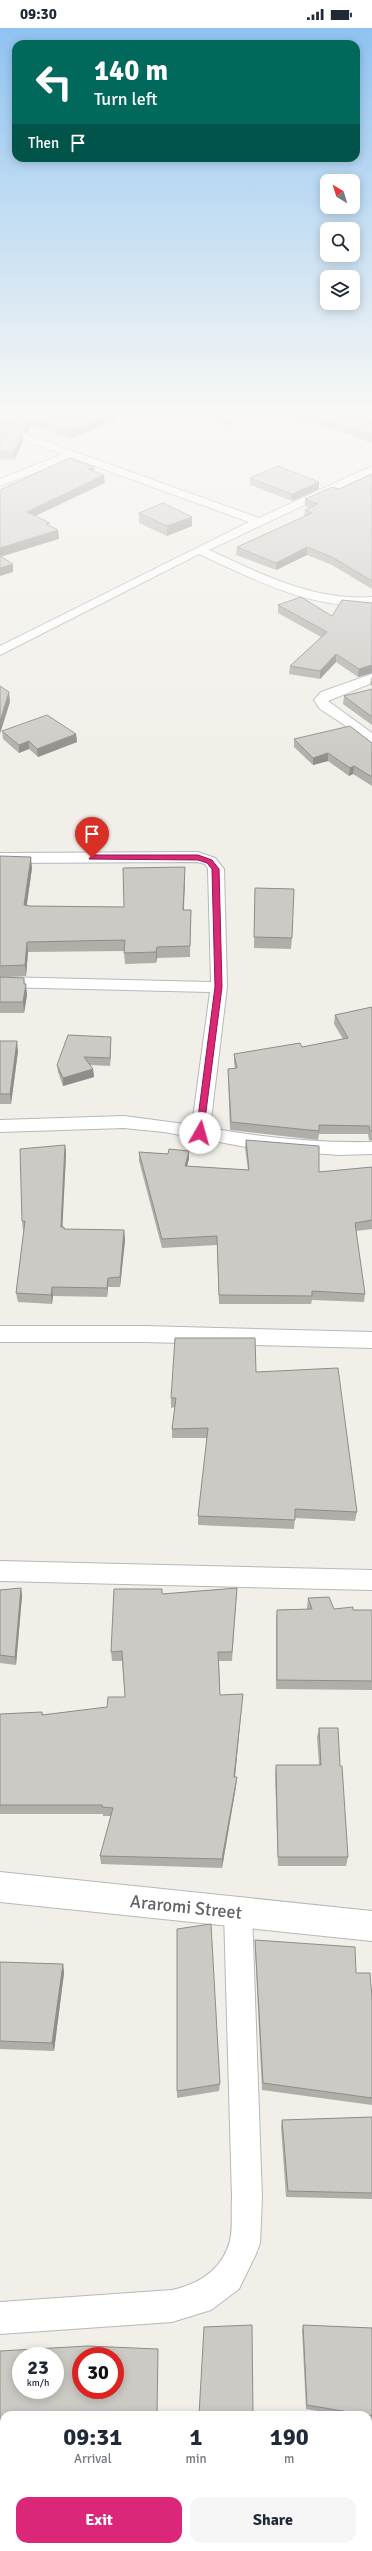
<!DOCTYPE html>
<style>
:root{--surface:#fff;--page:#f6f6f7;--text:#1f2937;--muted:#747a83;--accent:#db2777}
body{margin:0;font-family:Signika,sans-serif;background:var(--page);color:var(--text);height:100vh;display:flex;flex-direction:column;font-size:15px;white-space:nowrap}
*{box-sizing:border-box;margin:0}
p{font-size:13px;color:var(--muted)}
.icon{flex:none;width:22px;height:22px;fill:none;stroke:currentColor;stroke-width:2;stroke-linecap:round;stroke-linejoin:round}
.map{position:relative;flex:1;overflow:hidden}
.drawer{position:absolute;left:0px;top:2383px;width:372px;height:140px;display:flex;flex-direction:column;background:var(--surface);border-radius:12px 12px 0 0;box-shadow:0 2px 10px #0003}
.drawer>*{flex:none}
.guide{position:absolute;left:12px;top:12px;width:348px;height:122px;border-radius:12px;box-shadow:0 2px 10px #0003;background:#00695c;color:#fff;overflow:hidden}
.needle{width:26px;rotate:322deg}
.controls{position:absolute;left:320px;top:146px;display:grid;gap:8px}
.controls a{display:grid;place-items:center;width:40px;height:40px;border-radius:8px;background:var(--surface);box-shadow:0 2px 10px #0003;font-size:20px}
.speed{position:absolute;left:12px;top:2319px;display:flex;gap:8px;font-size:20px;font-weight:700;text-align:center}
.speed>*{display:grid;place-content:center;width:52px;height:52px;border-radius:50%;background:var(--surface);box-shadow:0 2px 10px #0003;line-height:1}
.speed small{font-size:10px;font-weight:400}
.speed .limit{border:6px solid #d22;background:#fff;color:#111}
.pin{position:absolute;display:grid;place-items:center;width:34px;height:34px;color:#fff;margin:-41px -17px;border-radius:50% 50% 50% 0;rotate:-45deg;box-shadow:0 0 4px #0007}
.pin .icon{rotate:45deg}
.me{position:absolute;width:44px;margin:-22px;rotate:7deg;stroke-linejoin:round;filter:drop-shadow(0 0 3px #0008)}
.turn{display:flex;align-items:center;gap:14px;height:84px;padding:0 16px;font-size:18px}
.turn .icon{width:52px;height:52px;stroke-width:2.5}
.turn b{display:block;font-size:28px;line-height:34px}
.then{display:flex;align-items:center;height:38px;padding:0 16px;background:#0003;gap:8px;font-size:15px}
.eta{display:flex;justify-content:space-evenly;align-items:center;height:68px;text-align:center}
.eta b{font-size:24px;font-weight:700;line-height:28px}
.action{display:flex;gap:8px;margin-top:auto;padding:8px 16px}
.action a{flex:1;height:46px;border-radius:12px;background:var(--accent);color:#fff;font-size:16px;font-weight:700;line-height:46px;text-align:center}
.action a+a{background:var(--page);color:var(--text)}
.status{display:flex;justify-content:space-between;align-items:center;height:28px;padding:0 20px;background:var(--surface);direction:ltr}
.status svg{height:11px;fill:currentColor}
.map>svg:first-child{display:block}
.lines{fill:none;stroke-linecap:round;stroke-linejoin:round}
.minor-casing{stroke:#b5b8bc;stroke-width:2}
.tertiary-casing{stroke:#b5b8bc;stroke-width:2}
.minor{fill:#fff;fill-rule:evenodd}
.tertiary{fill:#fff;fill-rule:evenodd}
.wall{fill:#afaea9}
.shaded-wall{fill:#8f8d8a}
.building{fill:#cccac5;stroke:#8f8d8a;fill-rule:evenodd}
.route{fill:#db2777;stroke:#8e194d}
.labels{text-anchor:middle;stroke-width:4;stroke-linejoin:round;paint-order:stroke}
.near-street-label{font-size:18px;fill:#5f6368;stroke:#fff}
</style>
<div class="status"><b>09:30</b><svg viewBox="0 0 49 12"><path d="M0 12V9h3v3zM5 12V6h3v6zM10 12V3h3v9zM15 12V0h3v12zM26 1h20v11H26zM47 4h2v5h-2z"/></svg></div>
<div class="map">
<svg width="372" height="2523" viewBox="0 0 372 2523">
<rect width="100%" height="100%" fill="#f1efe8"/>
<g class="lines">
<!-- minor casing -->
<g class="minor-casing">
<g id="minor">
<path d="M0 397 259 490 372 438V445L209 522C262 546 312 573 372 569V577C309 581 256 552 199 526L0 627V618L249 494 73 430 0 458V451L63 426 0 404Z"/>
<path d="M372 646V655L328 673 372 705V715L320 681 314 672 321 664Z"/>
<path d="M198 824 215 830 224 841 227 959 210 1100C264 1110 317 1115 372 1114V1126L339 1127 258 1121 164 1104 124 1100 0 1104V1092L124 1088 192 1097 210 964 0 959V949L211 954 208 841 205 836 197 834 0 835V825Z"/>
<path d="M0 1298H144L372 1304V1320L144 1314H0Z"/>
<path d="M0 1533 372 1542V1562L0 1553Z"/>
<path d="M238 1870 248 1874 252 1884 262 2170 260 2215 256 2226 239 2261 211 2282 172 2294 0 2306V2274L172 2262C199 2256 222 2242 230 2213 233 2200 231 2183 232 2170L224 1884 228 1874Z"/>
</g>
</g>
<!-- tertiary casing -->
<g class="tertiary-casing">
<path id="tertiary" d="M0 1844 372 1883V1913L0 1874Z"/>
</g>
<!-- minor -->
<use href="#minor" class="minor"/>
<!-- tertiary -->
<use href="#tertiary" class="tertiary"/>
</g>
<!-- wall -->
<g class="wall">
<path d="M0 386 115 392 71 411 32 397 27 405 0 396Z"/>
<path d="M201 386H230L232 392V399Z"/>
<path d="M278 386H372V415H371L316 395 311 397Z"/>
<path d="M0 399 23 407V414L14 432 0 431Z"/>
<path d="M372 446V561L332 537 307 527 276 542 236 527 237 519 304 489 305 482 309 480 305 478V471L339 461Z"/>
<path d="M250 450 319 461 292 473 250 457Z"/>
<path d="M139 485 192 489V498L167 508 139 495Z"/>
<path d="M372 575V645L358 649 336 634 320 651 289 646 290 638 321 609 278 585V577L332 588Z"/>
<path d="M372 649V658L370 657 371 650Z"/>
<path d="M372 661V697L343 676 344 668Z"/>
<path d="M2 703 76 706 77 714 38 729 29 721 19 725 3 711Z"/>
<path d="M294 711 372 715V758L353 746 349 748 328 733 313 737 294 719Z"/>
<path d="M0 828 32 840 27 877 30 878 124 879 185 849 184 882H191L190 929 157 930 156 935 125 936 124 923 28 924 26 948 0 949Z"/>
<path d="M255 860 292 910 291 921 254 920Z"/>
<path d="M0 949 25 956 27 967 24 985H0Z"/>
<path d="M372 979V1113L369 1112 368 1106H319L318 1112 230 1102 228 1049V1041H235L234 1034V1026L302 1019 343 1011 334 996 335 987Z"/>
<path d="M0 1013 18 1023 11 1076H0Z"/>
<path d="M111 1016 110 1038 90 1037 93 1041 94 1049 63 1058 58 1044 57 1037Z"/>
<path d="M246 1112 319 1144 372 1139V1201L356 1203 365 1266 364 1274 312 1272 311 1276H219L217 1217 162 1220 139 1133V1124L168 1126 189 1123V1131L187 1138 248 1142 245 1120Z"/>
<path d="M65 1117 66 1126 62 1199 65 1201 124 1202 125 1212 120 1259H108L107 1269 53 1268 52 1276 18 1274 16 1265 24 1202H23L22 1193Z"/>
<path d="M256 1344 357 1484 355 1493 295 1490 294 1501 198 1497V1488L207 1410H172V1401L175 1379 171 1380V1370Z"/>
<path d="M21 1560 22 1568 16 1637 0 1635V1562Z"/>
<path d="M237 1560 232 1633H219L220 1667 243 1666 235 1749 236 1758 222 1840 101 1836 100 1828 111 1788H103V1786H0V1686L42 1684 43 1687 107 1679 125 1669 122 1633H112L111 1624 162 1566Z"/>
<path d="M308 1570 334 1581 353 1582H372V1662L276 1661V1591L277 1582 307 1581V1580Z"/>
<path d="M319 1700 340 1738 348 1829 346 1838H278L275 1747 276 1737H319L317 1709Z"/>
<path d="M177 1901 220 2056 219 2063 177 2070Z"/>
<path d="M255 1912 356 1945 372 1970V2077L262 2062 255 1920Z"/>
<path d="M0 1934 63 1936 64 1945 54 2023 0 2021Z"/>
<path d="M372 2089V2171L286 2169 281 2099 282 2092Z"/>
<path d="M303 2297 372 2300V2393L368 2392V2387H340L306 2381 302 2302Z"/>
<path d="M300 2519H368L372 2523H341Z"/>
</g>
<!-- shaded-wall -->
<g class="shaded-wall">
<path d="M112 386H115V392L71 411 70 404Z"/>
<path d="M316 388V395L311 397V390Z"/>
<path d="M31 390 32 397 27 405V398Z"/>
<path d="M23 407V414L14 432 13 425Z"/>
<path d="M94 439V447L88 441Z"/>
<path d="M104 447 105 455 27 492V484Z"/>
<path d="M319 454V461L292 473V466Z"/>
<path d="M192 489V498L167 508V498Z"/>
<path d="M58 502 59 511 0 529V520Z"/>
<path d="M307 519V527L276 542V535Z"/>
<path d="M13 536V544L0 548V540Z"/>
<path d="M336 626V634L320 651V643Z"/>
<path d="M372 637V645L358 649 359 641Z"/>
<path d="M9 664 10 674 0 706V693Z"/>
<path d="M76 706 77 714 38 729 37 721Z"/>
<path d="M29 713V721L19 725V717Z"/>
<path d="M328 725V733L313 737V730Z"/>
<path d="M354 738 353 746 349 748 350 740Z"/>
<path d="M31 829 32 840 25 887 24 877Z"/>
<path d="M185 839V849L183 893V882Z"/>
<path d="M27 914 28 924 26 948 25 937Z"/>
<path d="M157 919V930L156 935V924Z"/>
<path d="M24 950 25 961 26 956 27 967 24 985 23 974Z"/>
<path d="M111 1009V1016L110 1038V1030Z"/>
<path d="M17 1013 18 1023 11 1076 10 1066Z"/>
<path d="M93 1041 94 1049 63 1058V1050Z"/>
<path d="M65 1117 66 1126 62 1208 61 1199Z"/>
<path d="M189 1123V1131L185 1146V1138Z"/>
<path d="M124 1202 125 1212 120 1259V1249Z"/>
<path d="M108 1250V1259L107 1269V1260Z"/>
<path d="M52 1259 53 1268 52 1276 51 1267Z"/>
<path d="M21 1560 22 1568 16 1637 15 1629Z"/>
<path d="M243 1666 242 1675 234 1758V1749Z"/>
<path d="M237 1749 236 1758 222 1840V1831Z"/>
<path d="M63 1936 64 1945 54 2023 52 2015Z"/>
</g>
<!-- building -->
<g class="building">
<path d="M0 386H112L70 404 31 390 27 398 0 389Z"/>
<path d="M218 386H230L232 392Z"/>
<path d="M300 386H372V408L316 388 311 390Z"/>
<path d="M0 399 23 407 13 425 0 424Z"/>
<path d="M69 430 94 439 88 441 104 447 27 484 50 495 46 496 58 502 0 520V462Z"/>
<path d="M278 438 319 454 292 466 250 450Z"/>
<path d="M372 446V553L332 529 307 519 276 535 237 519 312 485 305 482 318 476 305 471 332 459 339 461Z"/>
<path d="M163 475 192 489 167 498 139 485Z"/>
<path d="M0 528 13 536 0 540Z"/>
<path d="M301 569 332 588 342 572 372 575V637L359 641 336 626 320 643 290 638 327 604 278 577Z"/>
<path d="M0 658 9 664 0 693Z"/>
<path d="M372 661V689L344 668Z"/>
<path d="M47 687 76 706 37 721 29 713 19 717 2 703Z"/>
<path d="M350 698 372 715V749L354 738 350 740 328 725 313 730 294 711Z"/>
<path d="M0 828 31 829 24 877 30 878 124 879 123 840 185 839 183 882H191L190 918 157 919 156 924 124 925 125 912 27 914 25 937 0 938Z"/>
<path d="M255 860 294 861 292 910 254 909Z"/>
<path d="M0 949 24 950V956H26L23 974H0Z"/>
<path d="M372 979V1104L370 1103 369 1098 319 1097V1103L231 1094 228 1041 237 1040 234 1026 300 1015 302 1019 348 1010 335 987Z"/>
<path d="M68 1007 111 1009 110 1030 84 1029 93 1041 63 1050 57 1037Z"/>
<path d="M0 1013H17L10 1066H0Z"/>
<path d="M246 1112 319 1118V1144L372 1139V1192L355 1195 365 1266 312 1263V1268L219 1267 217 1208 162 1211 139 1124 168 1126 169 1121 189 1123 185 1138 249 1142Z"/>
<path d="M65 1117 61 1199H64V1201L124 1202 120 1249 108 1250 107 1260 52 1259 51 1267 16 1265 25 1193H22L20 1121Z"/>
<path d="M175 1310H255L256 1344 338 1340 357 1484 295 1481V1492L198 1488 208 1400 172 1401 176 1370H171Z"/>
<path d="M21 1560 15 1629 0 1627V1562Z"/>
<path d="M237 1560 232 1624H218L220 1667 243 1666 234 1749H237L222 1831 100 1828 113 1780 102 1779V1777H0V1686L42 1684V1687L107 1679 108 1669H125L122 1623 111 1624 114 1561H162V1566Z"/>
<path d="M329 1569 334 1581 353 1579V1582H372V1653L277 1652V1582L312 1581 308 1570Z"/>
<path d="M319 1700H338L340 1738H342L348 1829H278L276 1737H321Z"/>
<path d="M211 1896 220 2056 177 2063V1901Z"/>
<path d="M255 1912 355 1919 356 1945H370L372 1970V2070L263 2055Z"/>
<path d="M0 1934 63 1936 52 2015 0 2013Z"/>
<path d="M372 2089V2165L288 2163 282 2092Z"/>
<path d="M252 2297 253 2387H199L204 2299Z"/>
<path d="M303 2297 372 2300V2388L307 2377Z"/>
<path d="M87 2318 158 2321 157 2387H4V2519H156V2523H0V2323ZM21 2328H55V2362H21ZM81 2328H115V2362H81Z"/>
<path d="M368 2425H372V2523L327 2519H368Z"/>
</g>
<!-- sky -->
<linearGradient id="sky" x2="0" y2="1"><stop stop-color="#8fc3f1"/><stop offset="0.52" stop-color="#f9f8f5"/><stop offset="1" stop-color="#f9f8f5" stop-opacity="0"/></linearGradient>
<rect width="372" height="739" fill="url(#sky)"/>
<!-- route -->
<path class="route" d="M92 827H198L212 832 219 841 222 959 203 1107 196 1105 215 959 212 841 207 835 198 832 89 831Z"/>
<g class="labels">
<!-- near-street labels -->
<g class="near-street-label">
<text transform="translate(186 1879) rotate(6)" y="6">Araromi Street</text>
</g>
</g>
</svg>
<div class="controls">
<a><svg class="needle" viewBox="-14 -14 28 28"><path d="M0-13l5 13h-10z" fill="#e53935"/><path d="M0 13l5-13h-10z" fill="#747a83"/></svg></a>
<a><svg class="icon" aria-label="search" viewBox="0 0 24 24"><circle cx="10" cy="10" r="6"/><path d="M15 15l6 6"/></svg></a>
<a><svg class="icon" aria-label="layers" viewBox="0 0 24 24"><path d="M12 4l9 5-9 5-9-5zM3 14l9 5 9-5"/></svg></a>
</div>
<div class="speed"><div>23<small>km/h</small></div><div class="limit">30</div></div>
<div class="pin" style="left:92px;top:830px;background:#d93025"><svg class="icon" aria-label="arrive" viewBox="0 0 24 24"><path d="M6 21V4h12l-3 4 3 4H6"/></svg></div>
<svg class="me" style="left:200px;top:1105px" viewBox="-20 -20 40 40"><circle r="19" fill="#fff"/><path d="M0-13L10 11 0 6-10 11z" fill="#db2777"/></svg>
<div class="guide">
<div class="turn"><svg class="icon" aria-label="left" viewBox="0 0 24 24"><path d="M17 20v-9H6M10 6l-5 5 5 5"/></svg><div><b>140 m</b>Turn left</div></div>
<div class="then">Then<svg class="icon" aria-label="arrive" viewBox="0 0 24 24"><path d="M6 21V4h12l-3 4 3 4H6"/></svg></div>
</div>
<section class="drawer">
<div class="eta">
<div><b>09:31</b><p>Arrival</p></div>
<div><b>1</b><p>min</p></div>
<div><b>190</b><p>m</p></div>
</div>
<div class="action"><a>Exit</a><a>Share</a></div>
</section>
</div>
